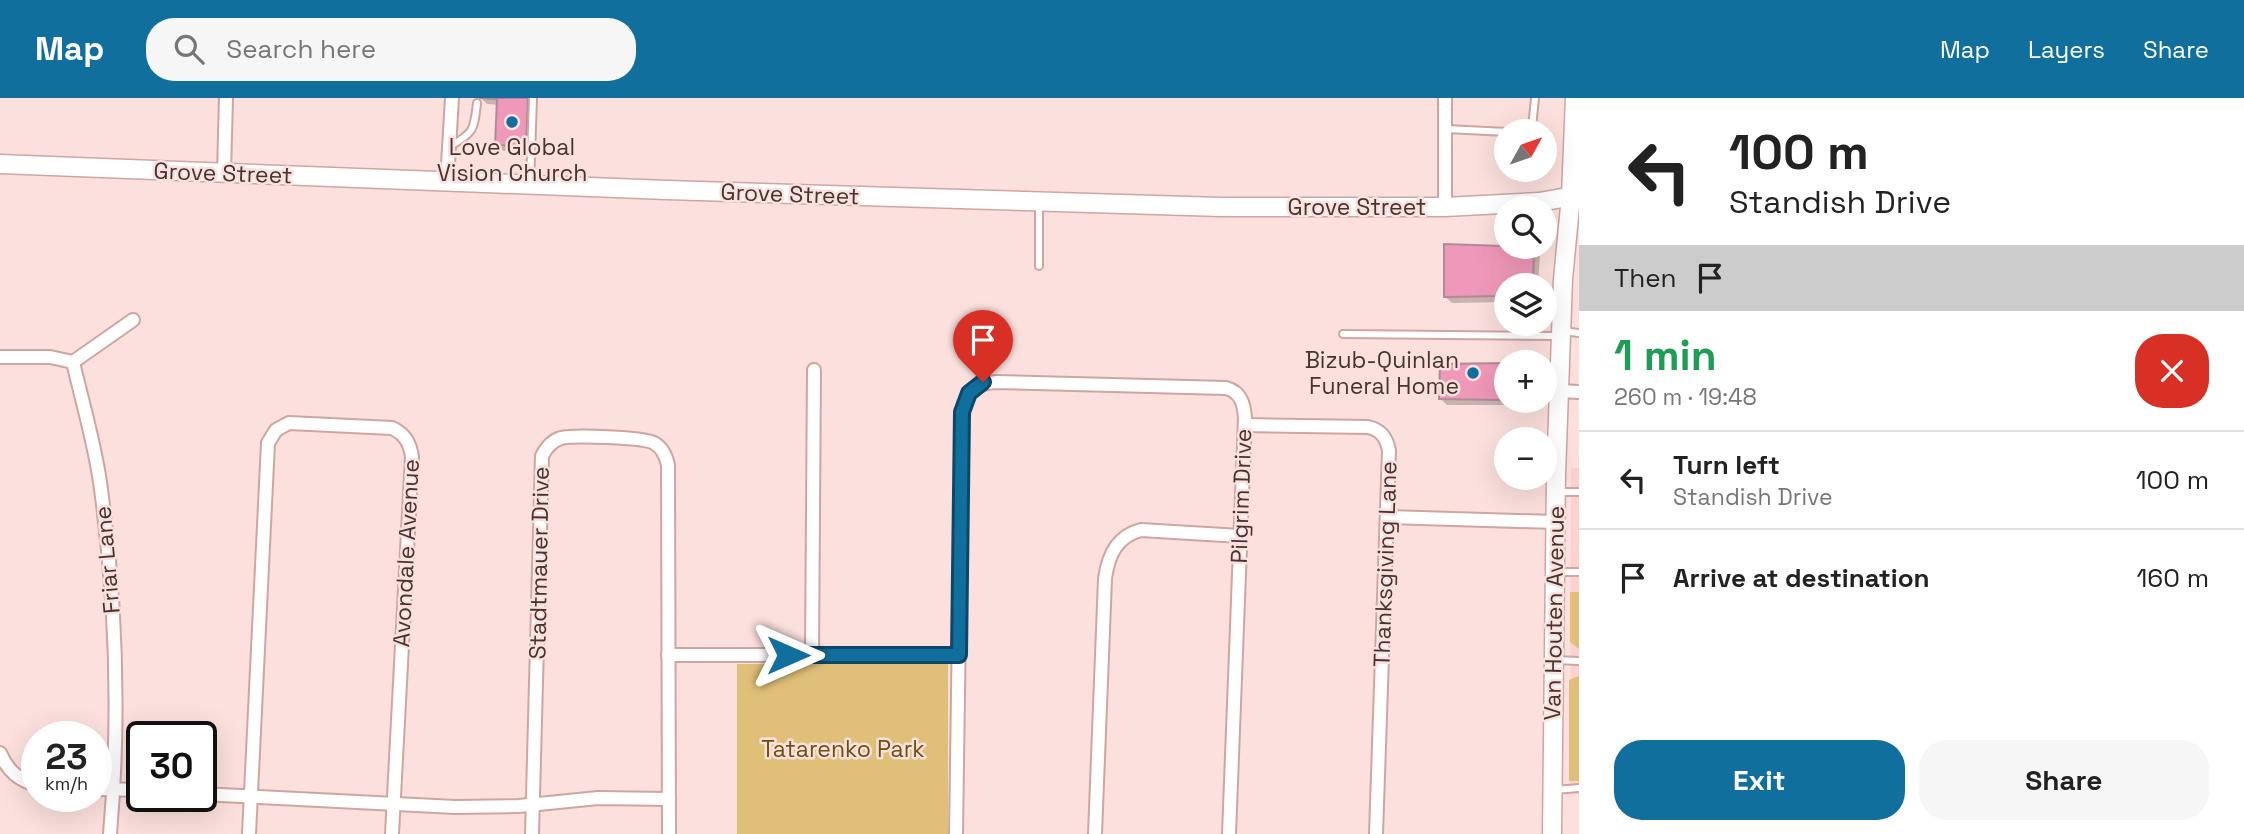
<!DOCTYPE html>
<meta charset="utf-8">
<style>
:root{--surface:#fff;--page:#f6f6f6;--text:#222;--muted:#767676;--line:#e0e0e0;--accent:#116f9e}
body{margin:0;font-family:"Space Grotesk",sans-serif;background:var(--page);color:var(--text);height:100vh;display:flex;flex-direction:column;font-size:26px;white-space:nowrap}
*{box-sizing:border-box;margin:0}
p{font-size:23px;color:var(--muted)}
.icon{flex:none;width:38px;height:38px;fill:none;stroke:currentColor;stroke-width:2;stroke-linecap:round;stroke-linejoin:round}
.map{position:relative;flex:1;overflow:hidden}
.sheet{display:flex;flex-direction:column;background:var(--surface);width:665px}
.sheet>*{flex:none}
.hud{background:#fff;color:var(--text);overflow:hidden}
.needle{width:46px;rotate:50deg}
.controls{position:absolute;left:1494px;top:21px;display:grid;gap:14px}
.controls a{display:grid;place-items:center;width:63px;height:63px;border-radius:50%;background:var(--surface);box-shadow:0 7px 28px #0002;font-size:35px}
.speed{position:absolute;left:21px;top:623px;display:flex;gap:14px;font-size:35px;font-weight:700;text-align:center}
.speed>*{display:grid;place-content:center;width:91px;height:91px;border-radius:50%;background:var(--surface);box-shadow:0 7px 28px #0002;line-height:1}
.speed small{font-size:18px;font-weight:400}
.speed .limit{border:4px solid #111;border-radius:10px;background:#fff;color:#111}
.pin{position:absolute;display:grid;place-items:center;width:60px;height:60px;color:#fff;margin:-72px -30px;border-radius:50% 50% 50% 0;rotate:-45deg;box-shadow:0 0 7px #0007}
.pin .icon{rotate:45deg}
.me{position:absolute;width:77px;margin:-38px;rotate:90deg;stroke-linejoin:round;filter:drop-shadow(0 0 5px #0008)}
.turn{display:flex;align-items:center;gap:24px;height:147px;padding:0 35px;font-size:32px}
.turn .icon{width:91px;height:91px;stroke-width:2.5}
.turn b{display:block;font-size:49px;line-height:60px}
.then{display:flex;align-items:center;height:66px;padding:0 35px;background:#0003;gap:14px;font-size:26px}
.round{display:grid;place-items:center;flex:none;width:74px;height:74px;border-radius:28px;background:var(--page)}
.overview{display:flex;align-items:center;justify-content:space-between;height:119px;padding:0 35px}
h1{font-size:42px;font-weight:700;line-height:52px;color:#1e9e55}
.cta{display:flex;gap:14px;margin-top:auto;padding:14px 35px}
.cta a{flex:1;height:80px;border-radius:28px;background:var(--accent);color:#fff;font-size:28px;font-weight:700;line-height:80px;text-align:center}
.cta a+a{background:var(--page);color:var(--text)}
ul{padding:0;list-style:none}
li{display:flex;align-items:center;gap:21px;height:98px;padding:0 35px;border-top:2px solid var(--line)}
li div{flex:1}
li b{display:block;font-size:26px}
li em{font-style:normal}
header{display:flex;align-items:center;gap:42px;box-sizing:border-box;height:98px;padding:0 35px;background:var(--accent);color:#fff}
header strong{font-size:33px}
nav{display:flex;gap:38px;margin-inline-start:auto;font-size:24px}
.search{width:490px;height:63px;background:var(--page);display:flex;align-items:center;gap:18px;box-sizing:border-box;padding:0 24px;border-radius:28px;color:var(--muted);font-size:26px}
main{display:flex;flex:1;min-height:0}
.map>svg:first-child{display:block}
.built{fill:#fcd2ce}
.green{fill:#e0bf78}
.shadow{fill:#0003}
.building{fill:#f098b9;stroke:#b08a97;stroke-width:2}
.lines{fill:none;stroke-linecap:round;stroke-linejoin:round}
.lane-casing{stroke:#cfa5a1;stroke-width:10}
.street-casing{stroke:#cfa5a1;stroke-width:16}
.secondary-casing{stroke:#cfa5a1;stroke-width:21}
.lane{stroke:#fff;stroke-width:6}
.street{stroke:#fff;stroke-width:12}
.secondary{stroke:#fff;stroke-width:18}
.route-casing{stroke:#0b4867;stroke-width:18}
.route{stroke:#116f9e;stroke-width:12}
.poi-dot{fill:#116f9e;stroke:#fbe0dd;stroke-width:2.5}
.labels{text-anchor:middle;stroke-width:5;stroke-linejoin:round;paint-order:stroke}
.poi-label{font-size:23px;fill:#453432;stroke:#fbe0dd}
.street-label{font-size:23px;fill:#453432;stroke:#fbe0dd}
.park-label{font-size:23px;fill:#6b5110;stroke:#fbe0dd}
</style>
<header>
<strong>Map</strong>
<div class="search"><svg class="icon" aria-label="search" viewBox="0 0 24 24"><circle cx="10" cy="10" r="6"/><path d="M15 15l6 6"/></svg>Search here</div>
<nav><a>Map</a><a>Layers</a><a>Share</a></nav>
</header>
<main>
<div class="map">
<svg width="1579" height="736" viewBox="0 0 1579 736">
<rect width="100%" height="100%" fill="#fbe0dd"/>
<!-- built -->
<path class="built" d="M1571 370H1579V696L1570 697Z"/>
<!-- green -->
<g class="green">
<path d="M1570 494H1579V551L1570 544Z"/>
<rect x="737" y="566" width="211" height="170"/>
<path d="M1579 578V683H1569V582Z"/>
</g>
<!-- shadow -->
<g class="shadow">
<path d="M481 0H533L532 54 503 53 497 46 499 7 487 6Z"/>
<path d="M1533 149 1540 156 1538 187H1507V204L1452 205 1445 199Z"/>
<path d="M1507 266V290L1503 289 1505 307H1447L1440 300Z"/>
</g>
<!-- building -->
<g class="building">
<path d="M528 0 526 48 495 47 497 1 479 0Z"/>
<path d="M1444 146 1534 149 1533 187H1507V198L1444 199Z"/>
<path d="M1507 265V285L1498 284 1500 302 1439 301 1440 266Z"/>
</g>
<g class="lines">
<!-- lane casing -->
<g class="lane-casing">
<g id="lane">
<path d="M1446 31 1507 34"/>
<path d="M1528 33 1532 30 1535 0"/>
<path d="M450 48C474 35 474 32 477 5"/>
<path d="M530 86 533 0"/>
<path d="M1039 168V106"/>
<path d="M1563 233 1579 235"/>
<path d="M1343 236 1559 238"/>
<path d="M1558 394H1579"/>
<path d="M1557 474H1579"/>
<path d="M1555 562 1579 563"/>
<path d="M1554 692 1579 690"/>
</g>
</g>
<!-- street casing -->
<g class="street-casing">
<g id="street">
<path d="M224 75 226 0"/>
<path d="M447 83 452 0"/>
<path d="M1445 109V0"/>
<path d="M0 259H50L73 264"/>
<path d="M73 264C82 303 94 343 100 384 116 499 120 620 110 736"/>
<path d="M73 264 133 222"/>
<path d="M1559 293 1579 294"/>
<path d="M1245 327 1368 329C1381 332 1386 339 1389 352L1376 736"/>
<path d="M1388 419 1555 424"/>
<path d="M668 557H959"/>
<path d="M812 557 814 272"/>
<path d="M0 655C8 673 18 682 37 687"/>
<path d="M96 691 142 692"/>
<path d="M201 696 455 709 519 708 598 700 669 701"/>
<path d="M249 736 268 345 276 332 289 325 392 330C405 336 410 345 412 359L392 736"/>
<path d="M532 736 542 358C546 350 551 343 561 340 573 337 643 339 654 345 663 350 666 358 668 367L669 736"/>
<path d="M956 736 962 314C966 294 976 285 996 284L1226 290C1241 294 1244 306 1245 320L1229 736"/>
<path d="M1095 736 1105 481C1108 457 1117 438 1141 432L1240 438"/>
</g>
</g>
<!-- secondary casing -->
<g class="secondary-casing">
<g id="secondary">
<path d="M0 66 667 92 1221 109H1445L1539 104 1579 97"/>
<path d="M1552 736 1556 376 1563 181 1571 98 1575 0"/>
</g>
</g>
<!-- lane -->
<use href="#lane" class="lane"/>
<!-- street -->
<use href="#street" class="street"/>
<!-- secondary -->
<use href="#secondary" class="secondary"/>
</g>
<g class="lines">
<!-- route casing -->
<g class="route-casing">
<path id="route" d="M788 557H959L962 314 969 295 983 284"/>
</g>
<!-- route -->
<use href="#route" class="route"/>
</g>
<!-- markers -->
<g class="poi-dot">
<circle cx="512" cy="24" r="7"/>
<circle cx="1473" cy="275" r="7"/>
</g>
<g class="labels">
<!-- poi labels -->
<g class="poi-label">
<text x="512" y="57">Love Global<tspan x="512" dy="26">Vision Church</tspan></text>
<text x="1459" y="270" text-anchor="end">Bizub-Quinlan<tspan x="1459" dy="26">Funeral Home</tspan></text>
</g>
<!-- street labels -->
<g class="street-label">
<text transform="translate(223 75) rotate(2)" y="8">Grove Street</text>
<text transform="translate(790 96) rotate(2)" y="8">Grove Street</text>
<text x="1357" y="117">Grove Street</text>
<text transform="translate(1241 398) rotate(-88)" y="8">Pilgrim Drive</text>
<text transform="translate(406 455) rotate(-87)" y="8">Avondale Avenue</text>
<text transform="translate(107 462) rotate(-95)" y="8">Friar Lane</text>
<text transform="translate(539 465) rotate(-89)" y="8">Stadtmauer Drive</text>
<text transform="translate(1385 466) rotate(-88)" y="8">Thanksgiving Lane</text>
<text transform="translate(1554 515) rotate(-89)" y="8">Van Houten Avenue</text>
</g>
<!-- park labels -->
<g class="park-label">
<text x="843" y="659">Tatarenko Park</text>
</g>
</g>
</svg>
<div class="controls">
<a><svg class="needle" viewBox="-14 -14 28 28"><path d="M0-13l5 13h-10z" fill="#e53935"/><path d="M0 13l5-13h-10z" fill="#767676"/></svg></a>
<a><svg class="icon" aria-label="search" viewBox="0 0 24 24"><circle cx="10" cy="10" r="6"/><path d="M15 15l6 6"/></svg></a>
<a><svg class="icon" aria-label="layers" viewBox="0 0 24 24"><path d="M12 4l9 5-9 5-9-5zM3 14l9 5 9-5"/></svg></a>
<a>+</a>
<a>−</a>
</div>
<div class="speed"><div>23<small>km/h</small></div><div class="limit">30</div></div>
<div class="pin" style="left:983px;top:284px;background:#d93025"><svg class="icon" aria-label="arrive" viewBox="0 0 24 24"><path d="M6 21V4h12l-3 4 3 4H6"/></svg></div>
<svg class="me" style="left:788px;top:557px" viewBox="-20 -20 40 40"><path d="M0-17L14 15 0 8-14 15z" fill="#116f9e" stroke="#fff" stroke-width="4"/></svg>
</div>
<section class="sheet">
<div class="hud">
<div class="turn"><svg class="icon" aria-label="left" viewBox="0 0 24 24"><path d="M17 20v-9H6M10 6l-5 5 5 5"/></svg><div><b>100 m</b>Standish Drive</div></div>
<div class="then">Then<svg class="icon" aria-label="arrive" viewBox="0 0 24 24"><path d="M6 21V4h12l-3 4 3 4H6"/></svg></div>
</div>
<div class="overview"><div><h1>1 min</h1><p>260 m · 19:48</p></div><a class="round" style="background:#d93025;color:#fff"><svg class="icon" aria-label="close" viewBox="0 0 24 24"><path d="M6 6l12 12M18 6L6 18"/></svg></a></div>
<ul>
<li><svg class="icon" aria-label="left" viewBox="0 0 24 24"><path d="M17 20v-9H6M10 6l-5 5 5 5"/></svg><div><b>Turn left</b><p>Standish Drive</p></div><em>100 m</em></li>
<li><svg class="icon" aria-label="arrive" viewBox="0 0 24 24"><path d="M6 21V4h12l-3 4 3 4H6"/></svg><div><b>Arrive at destination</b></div><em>160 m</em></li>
</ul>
<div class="cta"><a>Exit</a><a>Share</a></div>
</section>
</main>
